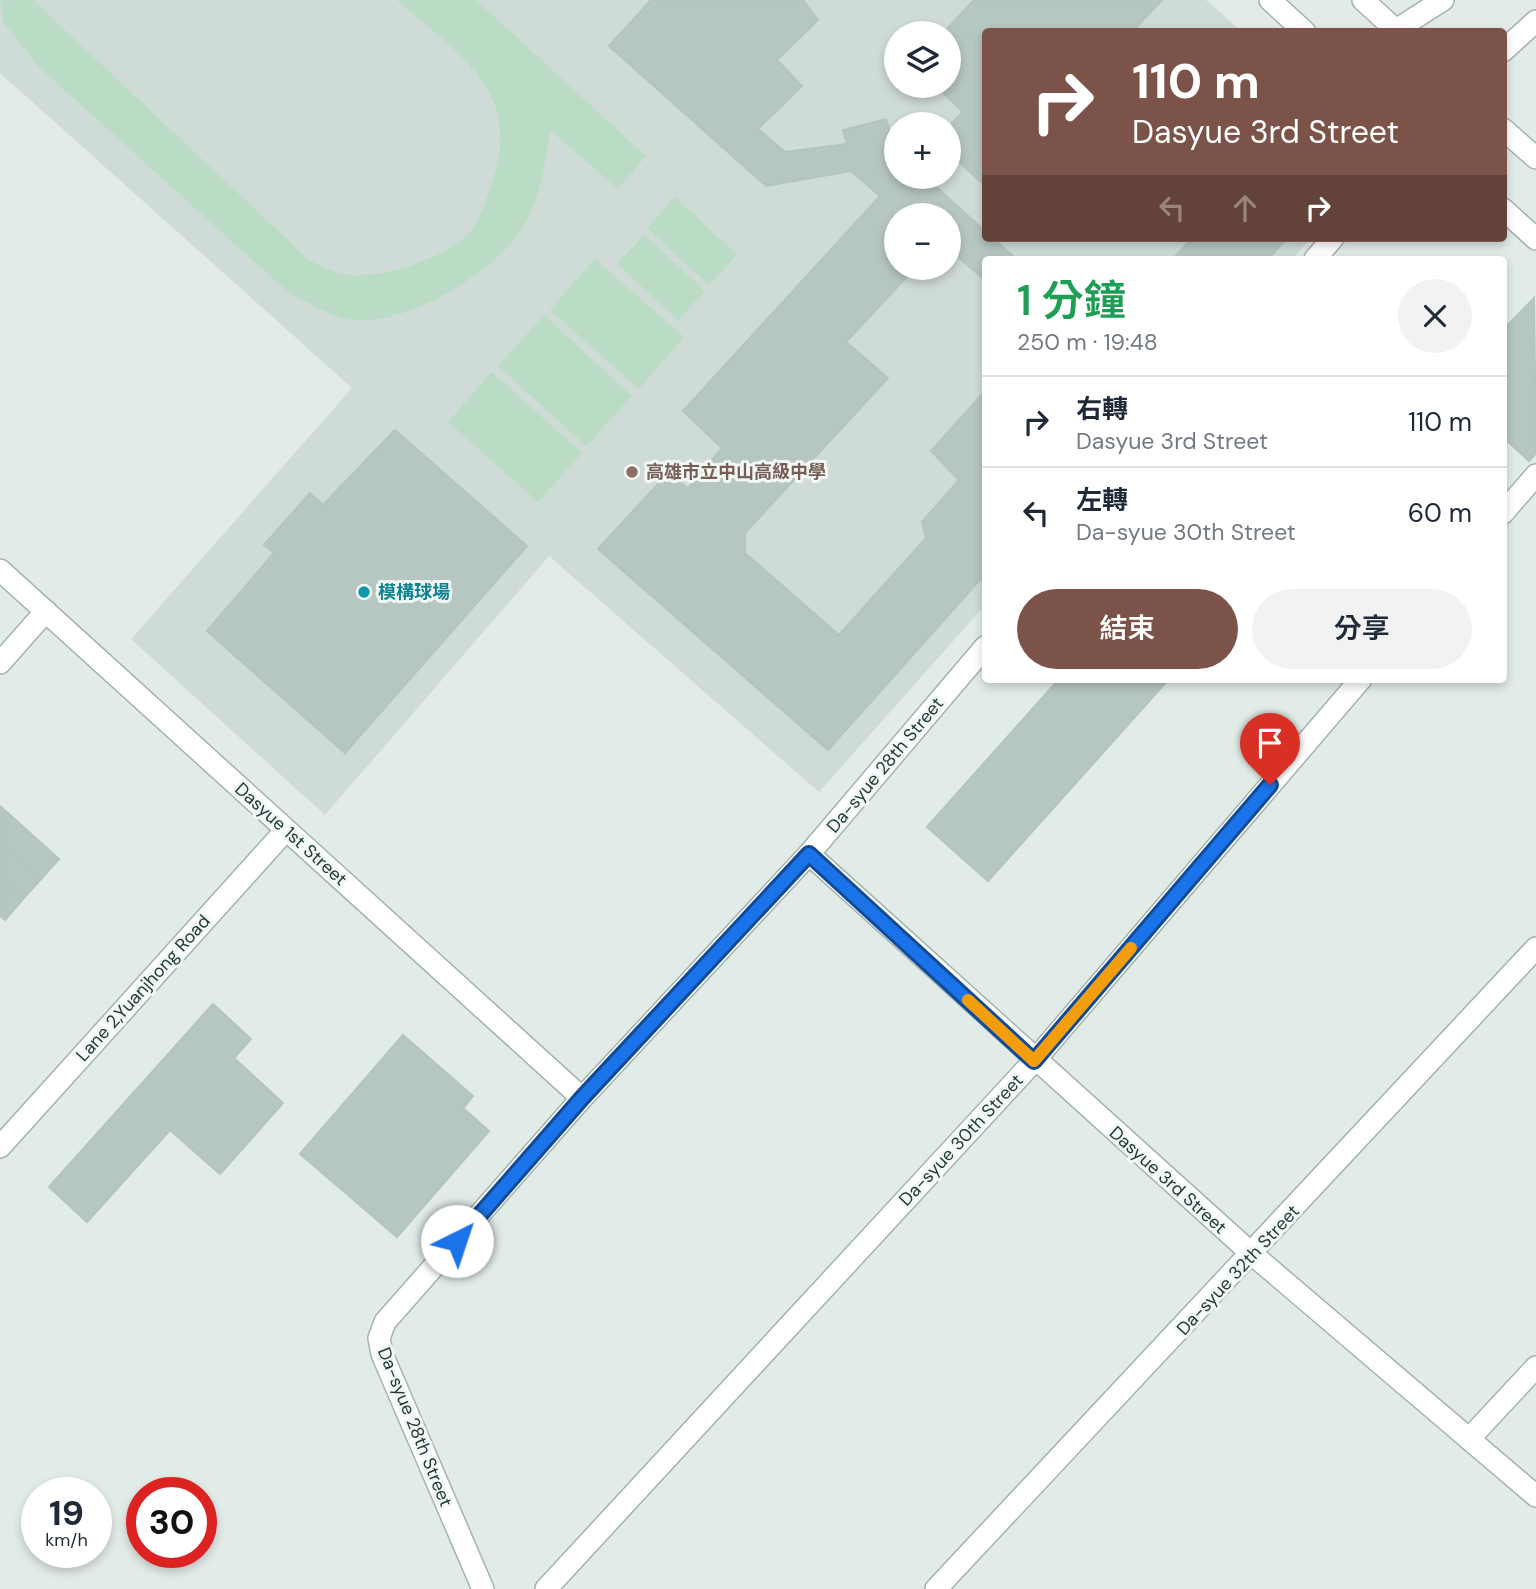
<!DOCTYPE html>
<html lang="zh-TW">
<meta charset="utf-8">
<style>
:root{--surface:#fff;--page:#f2f2f3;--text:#1f2937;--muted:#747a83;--line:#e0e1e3;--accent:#7c5348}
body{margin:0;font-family:"DM Sans","Noto Sans TC",sans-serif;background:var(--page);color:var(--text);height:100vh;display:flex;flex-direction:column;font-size:26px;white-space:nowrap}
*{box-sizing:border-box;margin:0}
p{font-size:23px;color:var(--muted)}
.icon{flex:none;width:38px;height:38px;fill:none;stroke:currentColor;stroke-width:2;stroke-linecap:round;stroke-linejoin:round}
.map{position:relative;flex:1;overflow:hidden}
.details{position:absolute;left:982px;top:256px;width:525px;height:427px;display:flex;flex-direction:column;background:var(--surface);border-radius:7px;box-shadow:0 4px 10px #0003}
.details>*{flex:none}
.top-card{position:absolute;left:982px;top:28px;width:525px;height:214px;border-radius:7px;box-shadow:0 4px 10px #0003;background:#7c5348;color:#fff;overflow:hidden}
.controls{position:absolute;left:884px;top:21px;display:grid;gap:14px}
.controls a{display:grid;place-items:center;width:77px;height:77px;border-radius:50%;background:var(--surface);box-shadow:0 4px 10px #0003;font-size:35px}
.speed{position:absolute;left:21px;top:1477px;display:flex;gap:14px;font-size:35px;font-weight:700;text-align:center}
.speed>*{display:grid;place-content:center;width:91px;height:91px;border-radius:50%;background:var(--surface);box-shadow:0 4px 10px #0003;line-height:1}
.speed small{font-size:18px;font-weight:400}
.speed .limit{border:10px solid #d22;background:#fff;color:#111}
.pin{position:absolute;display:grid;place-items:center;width:60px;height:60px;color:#fff;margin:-72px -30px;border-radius:50% 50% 50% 0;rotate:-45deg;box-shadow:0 0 7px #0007}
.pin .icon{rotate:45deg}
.me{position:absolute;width:77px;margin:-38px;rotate:41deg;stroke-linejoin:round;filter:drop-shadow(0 0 5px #0008)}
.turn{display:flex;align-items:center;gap:24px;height:147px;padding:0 35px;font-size:32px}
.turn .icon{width:91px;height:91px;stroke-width:2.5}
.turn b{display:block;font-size:49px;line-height:60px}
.lanes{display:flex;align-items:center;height:66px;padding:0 35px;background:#0003;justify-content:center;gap:35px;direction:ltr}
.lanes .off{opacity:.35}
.round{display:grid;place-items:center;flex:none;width:74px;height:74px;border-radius:37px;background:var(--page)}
.head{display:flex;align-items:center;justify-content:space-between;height:119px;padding:0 35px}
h1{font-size:42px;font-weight:600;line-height:52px;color:#1e9e55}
.action{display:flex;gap:14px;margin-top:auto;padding:14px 35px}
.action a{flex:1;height:80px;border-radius:42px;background:var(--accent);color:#fff;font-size:28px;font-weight:600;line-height:80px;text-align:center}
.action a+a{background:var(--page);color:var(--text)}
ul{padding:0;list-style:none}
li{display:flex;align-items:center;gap:21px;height:91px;padding:0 35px;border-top:2px solid var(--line)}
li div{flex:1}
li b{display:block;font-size:26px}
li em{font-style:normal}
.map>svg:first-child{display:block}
.built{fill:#cfdbd6;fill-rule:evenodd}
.green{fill:#badcc5}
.building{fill:#b6c6c0;stroke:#b4c4be;stroke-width:2}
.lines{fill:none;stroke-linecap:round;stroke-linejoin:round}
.minor-casing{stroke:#a4b3ae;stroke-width:24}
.minor{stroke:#fff;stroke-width:21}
.route-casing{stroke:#114b97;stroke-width:18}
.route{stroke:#1a73e8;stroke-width:12}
.slow{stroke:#f59e0b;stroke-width:12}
.education-dot{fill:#8d6e63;stroke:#f1f8f5;stroke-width:2.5}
.culture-dot{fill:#0f9aa8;stroke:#f1f8f5;stroke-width:2.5}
.labels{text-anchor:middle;stroke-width:6;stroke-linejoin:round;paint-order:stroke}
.education-label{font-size:18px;font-weight:bold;fill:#785e54;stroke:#f1f8f5;text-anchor:start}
.culture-label{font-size:18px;font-weight:bold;fill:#0d838f;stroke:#f1f8f5;text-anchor:start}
.street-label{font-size:18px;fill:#223b35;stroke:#f1f8f5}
</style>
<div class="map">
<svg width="1536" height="1589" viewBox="0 0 1536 1589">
<rect width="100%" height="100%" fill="#e1ebe7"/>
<!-- built -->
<path class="built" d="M0 0H1206L1241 31 985 32V238H1311L1292 259H985V605L819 792 549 556 325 815 131 639 352 388 0 73ZM896 33H948V86H896ZM896 124H948V177H896ZM896 215H948V268H896Z"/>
<!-- green -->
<g class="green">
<path d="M0 0H33L310 261C321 265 334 273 345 275 378 280 447 258 469 233 482 219 487 196 493 179 502 154 504 125 493 100 475 60 429 29 397 0H476L646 156 618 189 550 130C545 167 540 204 517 236 485 278 393 335 339 317 322 312 306 301 290 294L40 68 4 23Z"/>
<path d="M675 197 737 255 709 285 647 228Z"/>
<path d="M644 235 705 291 678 320 617 264Z"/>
<path d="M595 259 684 337 639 389 550 310Z"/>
<path d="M544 315 632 396 586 446 498 366Z"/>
<path d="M492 372 582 453 538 502 448 422Z"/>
</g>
<!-- building -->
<g class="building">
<path d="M651 0H803L818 20 777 60 802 86 758 129 785 152 847 144 843 130 886 119 896 150V177H925L985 231V238H993L1016 259H985V280L948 248V215H896V268H915L846 342 888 378 745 533V553L839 635 926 538 922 522 959 480 931 451 985 391V574L828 750 598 549 669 472 688 489 722 448 683 411 880 196 851 171 766 186 609 46Z"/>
<path d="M974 0H1162L1132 32H985V186L948 151V127L963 112 938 88 948 86V77L959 66 948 56V33H943Z"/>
<path d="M1192 238H1287L1268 259H1173Z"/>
<path d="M1534 298 1536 453 1529 461 1503 437V330Z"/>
<path d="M395 430 527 546 345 753 207 631 274 553 264 545 310 493 323 505Z"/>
<path d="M1059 679H1169L988 881 927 827Z"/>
<path d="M0 806 59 859 41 879 0 843Z"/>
<path d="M0 843 41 879 23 899 0 879Z"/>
<path d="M0 879 23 899 5 920 0 916Z"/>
<path d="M213 1004 251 1039 234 1058 283 1103 220 1174 170 1130 87 1222 49 1187Z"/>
<path d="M403 1035 473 1096 463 1108 489 1131 397 1237 300 1154Z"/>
</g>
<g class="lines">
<!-- minor casing -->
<g class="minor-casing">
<g id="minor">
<path d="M1270 0 1305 32"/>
<path d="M1363 0 1398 32"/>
<path d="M1396 30 1443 0"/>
<path d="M1503 51 1536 21"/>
<path d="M1503 129 1536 158"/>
<path d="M1503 209 1536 239"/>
<path d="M1315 259 1333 238"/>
<path d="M1503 513 1536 475"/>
<path d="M0 570 582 1098"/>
<path d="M0 663 46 611"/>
<path d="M809 854 1252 1254 1536 1496"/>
<path d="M0 1147 286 830"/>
<path d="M1469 1439 1536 1367"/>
<path d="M483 1589 382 1354 379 1338 385 1322 582 1098 809 854 985 647"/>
<path d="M546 1589 1034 1061 1361 679"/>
<path d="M936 1589 1536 948"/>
</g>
</g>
<!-- minor -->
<use href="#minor" class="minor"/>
</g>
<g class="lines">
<!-- route casing -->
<g class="route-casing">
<path id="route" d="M457 1241 582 1098 809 854 1034 1061 1270 785"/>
</g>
<!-- route -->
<use href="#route" class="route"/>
<!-- slow -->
<path class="slow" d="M968 1000 1034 1061 1131 948"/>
</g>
<!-- markers -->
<circle class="education-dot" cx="632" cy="472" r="7"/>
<circle class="culture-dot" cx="364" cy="592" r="7"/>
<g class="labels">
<!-- education labels -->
<g class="education-label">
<text x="646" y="478">高雄市立中山高級中學</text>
</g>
<!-- culture labels -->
<g class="culture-label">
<text x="378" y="598">模構球場</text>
</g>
<!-- street labels -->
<g class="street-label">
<text transform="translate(885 765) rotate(-50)" y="6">Da-syue 28th Street</text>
<text transform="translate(291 834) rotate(42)" y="6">Dasyue 1st Street</text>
<text transform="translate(143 988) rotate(-48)" y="6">Lane 2,Yuanjhong Road</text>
<text transform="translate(961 1140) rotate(-47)" y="6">Da-syue 30th Street</text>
<text transform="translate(1168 1180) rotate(42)" y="6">Dasyue 3rd Street</text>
<text transform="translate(1238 1270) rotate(-47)" y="6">Da-syue 32th Street</text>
<text transform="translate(415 1427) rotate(68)" y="6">Da-syue 28th Street</text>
</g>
</g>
</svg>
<div class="controls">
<a><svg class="icon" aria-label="layers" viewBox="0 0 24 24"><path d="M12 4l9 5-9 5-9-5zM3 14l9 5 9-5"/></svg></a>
<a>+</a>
<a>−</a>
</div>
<div class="speed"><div>19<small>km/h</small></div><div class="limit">30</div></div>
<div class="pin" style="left:1270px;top:785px;background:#d93025"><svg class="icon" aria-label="arrive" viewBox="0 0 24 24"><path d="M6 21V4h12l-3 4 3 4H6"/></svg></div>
<svg class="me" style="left:457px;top:1241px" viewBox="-20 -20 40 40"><circle r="19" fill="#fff"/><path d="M0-13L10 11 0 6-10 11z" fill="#1a73e8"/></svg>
<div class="top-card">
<div class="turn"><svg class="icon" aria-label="right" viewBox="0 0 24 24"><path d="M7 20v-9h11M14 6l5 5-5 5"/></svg><div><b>110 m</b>Dasyue 3rd Street</div></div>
<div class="lanes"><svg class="icon off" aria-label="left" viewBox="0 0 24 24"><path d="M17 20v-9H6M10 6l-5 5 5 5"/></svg><svg class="icon off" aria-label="ahead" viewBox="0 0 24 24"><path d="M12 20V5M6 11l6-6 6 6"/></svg><svg class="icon" aria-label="right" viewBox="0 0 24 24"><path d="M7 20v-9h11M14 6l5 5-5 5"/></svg></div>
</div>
<section class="details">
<div class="head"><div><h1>1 分鐘</h1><p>250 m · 19:48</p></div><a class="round"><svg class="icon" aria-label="close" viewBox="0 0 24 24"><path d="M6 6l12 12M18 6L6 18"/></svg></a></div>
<ul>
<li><svg class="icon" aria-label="right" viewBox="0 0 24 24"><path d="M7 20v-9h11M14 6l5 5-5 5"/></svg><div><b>右轉</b><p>Dasyue 3rd Street</p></div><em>110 m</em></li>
<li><svg class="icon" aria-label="left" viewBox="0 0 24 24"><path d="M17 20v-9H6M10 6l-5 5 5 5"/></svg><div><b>左轉</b><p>Da-syue 30th Street</p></div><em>60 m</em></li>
</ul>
<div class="action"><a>結束</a><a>分享</a></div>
</section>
</div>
